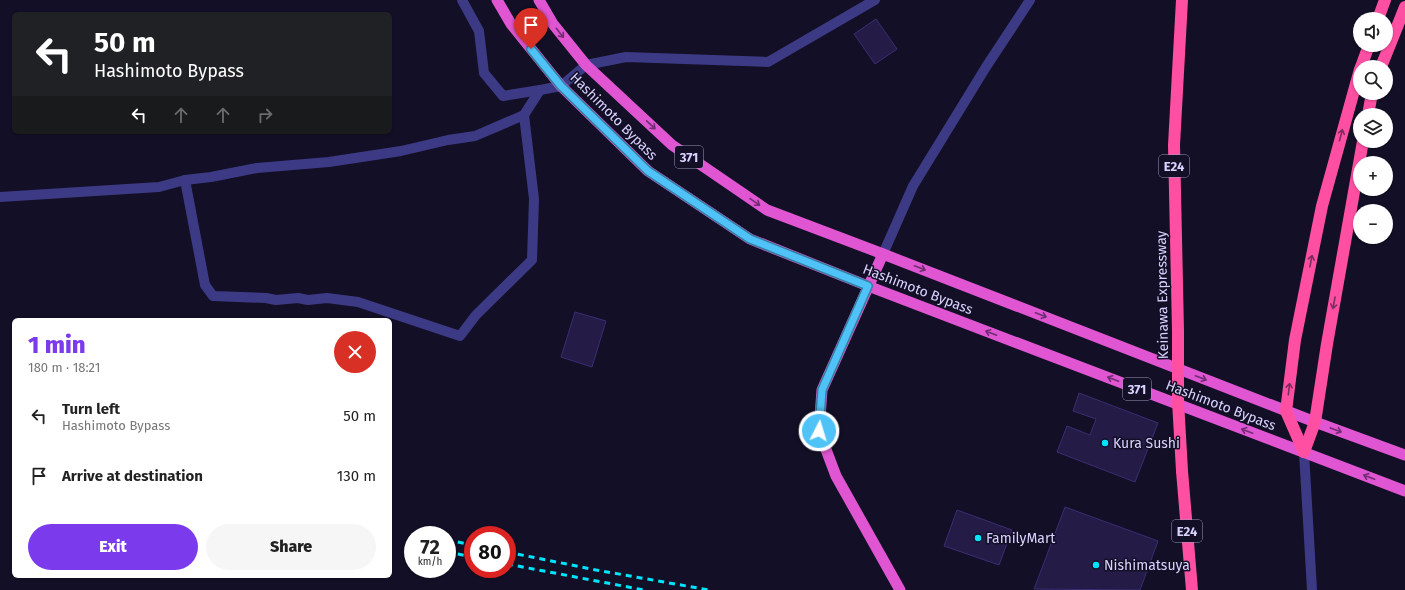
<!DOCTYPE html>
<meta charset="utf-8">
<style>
:root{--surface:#fff;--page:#f6f6f6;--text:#222;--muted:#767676;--accent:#7c3aed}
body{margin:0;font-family:"Fira Sans",sans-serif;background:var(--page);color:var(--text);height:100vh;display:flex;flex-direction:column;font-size:15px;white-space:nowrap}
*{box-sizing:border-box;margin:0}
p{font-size:13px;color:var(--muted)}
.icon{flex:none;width:22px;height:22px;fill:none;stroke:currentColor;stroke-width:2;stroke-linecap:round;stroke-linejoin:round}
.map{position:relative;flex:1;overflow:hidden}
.sheet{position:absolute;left:12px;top:318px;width:380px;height:260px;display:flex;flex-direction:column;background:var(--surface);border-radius:6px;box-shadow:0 1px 3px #0004}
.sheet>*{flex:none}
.banner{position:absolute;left:12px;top:12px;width:380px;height:122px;border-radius:6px;box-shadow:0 1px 3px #0004;background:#202124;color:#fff;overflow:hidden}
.fabs{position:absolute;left:1353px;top:12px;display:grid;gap:8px}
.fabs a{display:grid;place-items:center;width:40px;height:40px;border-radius:50%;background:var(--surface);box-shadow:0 1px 3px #0004;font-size:20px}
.speed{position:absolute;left:404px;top:526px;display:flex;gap:8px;font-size:20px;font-weight:700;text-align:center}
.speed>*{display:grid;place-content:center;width:52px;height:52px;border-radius:50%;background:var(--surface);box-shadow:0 1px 3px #0004;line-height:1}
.speed small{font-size:10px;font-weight:400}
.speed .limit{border:6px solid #d22;background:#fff;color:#111}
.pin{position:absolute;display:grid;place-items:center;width:34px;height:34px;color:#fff;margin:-41px -17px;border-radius:50% 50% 50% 0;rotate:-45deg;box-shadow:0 0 4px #0007}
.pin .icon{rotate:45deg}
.me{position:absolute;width:44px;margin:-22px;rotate:5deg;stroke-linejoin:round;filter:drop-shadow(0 0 3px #0008)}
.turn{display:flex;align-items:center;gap:14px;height:84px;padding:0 16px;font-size:18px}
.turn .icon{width:52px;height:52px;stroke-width:2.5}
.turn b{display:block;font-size:28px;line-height:34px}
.lanes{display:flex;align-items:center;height:38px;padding:0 16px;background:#0003;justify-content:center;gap:20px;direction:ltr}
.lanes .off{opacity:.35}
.round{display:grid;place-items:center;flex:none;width:42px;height:42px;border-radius:21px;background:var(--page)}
.head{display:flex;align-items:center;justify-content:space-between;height:68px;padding:0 16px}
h1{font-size:24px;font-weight:800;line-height:30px;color:var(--accent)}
.cta{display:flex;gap:8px;margin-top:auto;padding:8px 16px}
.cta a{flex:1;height:46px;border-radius:24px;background:var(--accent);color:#fff;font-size:16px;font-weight:800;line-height:46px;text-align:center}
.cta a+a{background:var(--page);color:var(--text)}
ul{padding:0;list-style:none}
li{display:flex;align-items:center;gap:12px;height:60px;padding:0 16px}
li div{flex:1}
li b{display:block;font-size:15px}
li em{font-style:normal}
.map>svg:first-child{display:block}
.building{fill:#241b47;stroke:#3b2d73}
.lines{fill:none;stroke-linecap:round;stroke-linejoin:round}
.minor{stroke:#3d3a85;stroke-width:10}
.tertiary{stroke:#3d3a85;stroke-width:10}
.trunk{stroke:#e055d1;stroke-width:11}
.motorway{stroke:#ff4fa3;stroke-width:12}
.rail{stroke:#00e5ff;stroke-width:3;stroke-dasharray:6 5;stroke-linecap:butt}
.motorway-bridge{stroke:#ff4fa3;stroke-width:12}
.oneway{stroke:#6f2e73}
.oneway2{stroke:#7d2c5e}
.route-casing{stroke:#337fa1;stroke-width:10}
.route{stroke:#4fc3f7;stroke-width:7}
.poi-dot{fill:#00e5ff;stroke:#130f26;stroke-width:1.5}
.labels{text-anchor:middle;stroke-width:3;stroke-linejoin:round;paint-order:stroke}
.shield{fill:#130f26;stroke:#9e99be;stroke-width:1}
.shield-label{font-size:13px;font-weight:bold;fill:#d9d4ff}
.street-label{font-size:14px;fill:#d9d4ff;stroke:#130f26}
.poi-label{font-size:14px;fill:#d9d4ff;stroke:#130f26;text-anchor:start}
</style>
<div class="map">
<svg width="1405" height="590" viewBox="0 0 1405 590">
<rect width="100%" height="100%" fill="#130f26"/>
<!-- building -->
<g class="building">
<path d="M876 19 897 49 875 64 854 34Z"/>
<path d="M575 312 606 321 592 367 561 357Z"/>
<path d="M1079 393 1158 423 1135 482 1057 452 1067 426 1090 435 1096 419 1073 411Z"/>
<path d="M1065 507 1158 541 1140 590 1034 589Z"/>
<path d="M957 510 1012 530 999 565 944 546Z"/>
</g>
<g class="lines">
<!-- minor -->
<g class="minor">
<path d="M462 0 479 31 484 73 503 96 540 90"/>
<path d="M185 180 205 285 213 296 266 298 276 300 298 298 308 300 327 298 358 302 460 336 476 315 532 260 534 199 524 115"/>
<path d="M0 197 159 187 185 180 211 177 257 168 329 162 401 151 448 140 475 136 524 115 540 90 561 86 586 65 626 57 768 62 875 0"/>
<path d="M1304 452 1312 590"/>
</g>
<!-- tertiary -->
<path class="tertiary" d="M883 254 913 186 986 67 1030 0"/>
<!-- trunk -->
<g class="trunk">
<path d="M497 0 511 24 561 86 648 171 750 239 868 286 1405 491"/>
<path d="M539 0 553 24 586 65 672 145 767 210 883 254 1315 422 1405 455"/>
<path d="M883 254 822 390 819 431 836 476 900 590"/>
</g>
<!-- motorway -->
<g class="motorway">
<path d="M1378 19 1385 0"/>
<path d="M1361 67 1369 45"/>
<path d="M1381 67 1405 7"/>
<path d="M1368 115 1372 93"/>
<path d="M1178 331 1174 145 1182 0"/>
<path d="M1304 452 1286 411 1295 340 1322 206 1360 69"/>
<path d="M1304 452 1315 422 1327 344 1363 141"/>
<path d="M1182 471 1192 590"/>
</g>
<!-- rail -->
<g class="rail">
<path d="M423 535H424"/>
<path d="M447 540 473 545"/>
<path d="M447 552 473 557"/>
<path d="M507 552 596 570 709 590"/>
<path d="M507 564 644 590"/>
</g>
<!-- motorway-bridge -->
<path class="motorway-bridge" d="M1178 331V401L1182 471"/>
</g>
<!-- one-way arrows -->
<defs><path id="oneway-shaft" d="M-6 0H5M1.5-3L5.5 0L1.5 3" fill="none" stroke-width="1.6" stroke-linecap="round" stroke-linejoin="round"/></defs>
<g class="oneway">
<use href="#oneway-shaft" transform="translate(560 33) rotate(52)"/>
<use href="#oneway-shaft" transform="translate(651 125) rotate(43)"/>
<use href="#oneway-shaft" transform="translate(755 202) rotate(35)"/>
<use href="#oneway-shaft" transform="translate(920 268) rotate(21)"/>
<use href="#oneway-shaft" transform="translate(1041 315) rotate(21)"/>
<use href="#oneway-shaft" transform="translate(991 333) rotate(-159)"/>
<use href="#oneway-shaft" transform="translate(1201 378) rotate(21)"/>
<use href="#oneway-shaft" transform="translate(1113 379) rotate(-159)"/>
<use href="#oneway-shaft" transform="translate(1336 430) rotate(20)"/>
<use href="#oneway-shaft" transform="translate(1247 431) rotate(-159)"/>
<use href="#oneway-shaft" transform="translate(1369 477) rotate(-159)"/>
</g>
<g class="oneway2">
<use href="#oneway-shaft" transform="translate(1341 135) rotate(-75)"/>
<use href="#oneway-shaft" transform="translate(1311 261) rotate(-79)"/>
<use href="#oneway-shaft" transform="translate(1334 303) rotate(100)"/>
<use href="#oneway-shaft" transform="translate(1289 389) rotate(-83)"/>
</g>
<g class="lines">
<!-- route casing -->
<g class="route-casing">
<path id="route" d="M531 49 561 86 648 171 750 239 868 286 822 390 819 431"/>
</g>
<!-- route -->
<use href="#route" class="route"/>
</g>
<!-- markers -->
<g class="poi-dot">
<circle cx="1105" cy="443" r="4"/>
<circle cx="978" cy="538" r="4"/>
<circle cx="1096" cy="565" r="4"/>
</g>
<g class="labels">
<!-- shield labels -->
<g class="shield">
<rect x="675" y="146" width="28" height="22" rx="3"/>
<rect x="1159" y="155" width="30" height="22" rx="3"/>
<rect x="1123" y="378" width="28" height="22" rx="3"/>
<rect x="1172" y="520" width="30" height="22" rx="3"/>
</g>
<g class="shield-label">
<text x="689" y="162">371</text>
<text x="1174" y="171">E24</text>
<text x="1137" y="394">371</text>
<text x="1187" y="536">E24</text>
</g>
<!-- street labels -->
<g class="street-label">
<text transform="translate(614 116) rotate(45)" y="5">Hashimoto Bypass</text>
<text transform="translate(918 289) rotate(21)" y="5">Hashimoto Bypass</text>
<text transform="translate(1162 295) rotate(-91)" y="5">Keinawa Expressway</text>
<text transform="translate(1221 405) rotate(21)" y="5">Hashimoto Bypass</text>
</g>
<!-- poi labels -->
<g class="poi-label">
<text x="1113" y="448">Kura Sushi</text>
<text x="986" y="543">FamilyMart</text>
<text x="1104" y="570">Nishimatsuya</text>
</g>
</g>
</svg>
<div class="fabs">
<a><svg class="icon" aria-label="sound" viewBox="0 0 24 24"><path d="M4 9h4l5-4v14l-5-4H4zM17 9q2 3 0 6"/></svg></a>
<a><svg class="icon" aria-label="search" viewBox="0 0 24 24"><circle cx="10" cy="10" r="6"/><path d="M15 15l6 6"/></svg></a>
<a><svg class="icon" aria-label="layers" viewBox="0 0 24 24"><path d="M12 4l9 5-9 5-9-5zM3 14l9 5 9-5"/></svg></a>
<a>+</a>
<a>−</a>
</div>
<div class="speed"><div>72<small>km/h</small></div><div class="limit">80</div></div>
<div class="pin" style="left:531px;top:49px;background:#d93025"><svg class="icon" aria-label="arrive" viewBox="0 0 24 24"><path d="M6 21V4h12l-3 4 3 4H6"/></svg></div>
<svg class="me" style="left:819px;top:431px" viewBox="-20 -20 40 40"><circle r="17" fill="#4fc3f7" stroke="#fff" stroke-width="3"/><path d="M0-11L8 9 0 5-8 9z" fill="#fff"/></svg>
<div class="banner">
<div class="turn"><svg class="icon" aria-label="left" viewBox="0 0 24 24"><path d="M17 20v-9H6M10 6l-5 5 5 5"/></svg><div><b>50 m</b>Hashimoto Bypass</div></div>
<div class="lanes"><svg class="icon" aria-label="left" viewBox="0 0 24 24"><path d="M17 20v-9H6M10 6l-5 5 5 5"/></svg><svg class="icon off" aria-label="ahead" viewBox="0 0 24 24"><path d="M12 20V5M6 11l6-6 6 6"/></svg><svg class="icon off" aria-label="ahead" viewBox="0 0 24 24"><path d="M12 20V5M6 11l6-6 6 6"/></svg><svg class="icon off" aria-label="right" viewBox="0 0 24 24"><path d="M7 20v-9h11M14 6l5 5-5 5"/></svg></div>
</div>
<section class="sheet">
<div class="head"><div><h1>1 min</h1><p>180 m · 18:21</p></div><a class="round" style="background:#d93025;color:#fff"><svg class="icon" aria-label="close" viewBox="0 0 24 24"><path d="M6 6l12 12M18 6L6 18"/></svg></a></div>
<ul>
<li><svg class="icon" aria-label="left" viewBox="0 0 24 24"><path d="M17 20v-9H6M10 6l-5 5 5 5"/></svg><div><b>Turn left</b><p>Hashimoto Bypass</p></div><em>50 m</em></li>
<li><svg class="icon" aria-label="arrive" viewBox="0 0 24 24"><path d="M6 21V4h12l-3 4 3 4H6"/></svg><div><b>Arrive at destination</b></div><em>130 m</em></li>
</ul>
<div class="cta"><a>Exit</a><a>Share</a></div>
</section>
</div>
